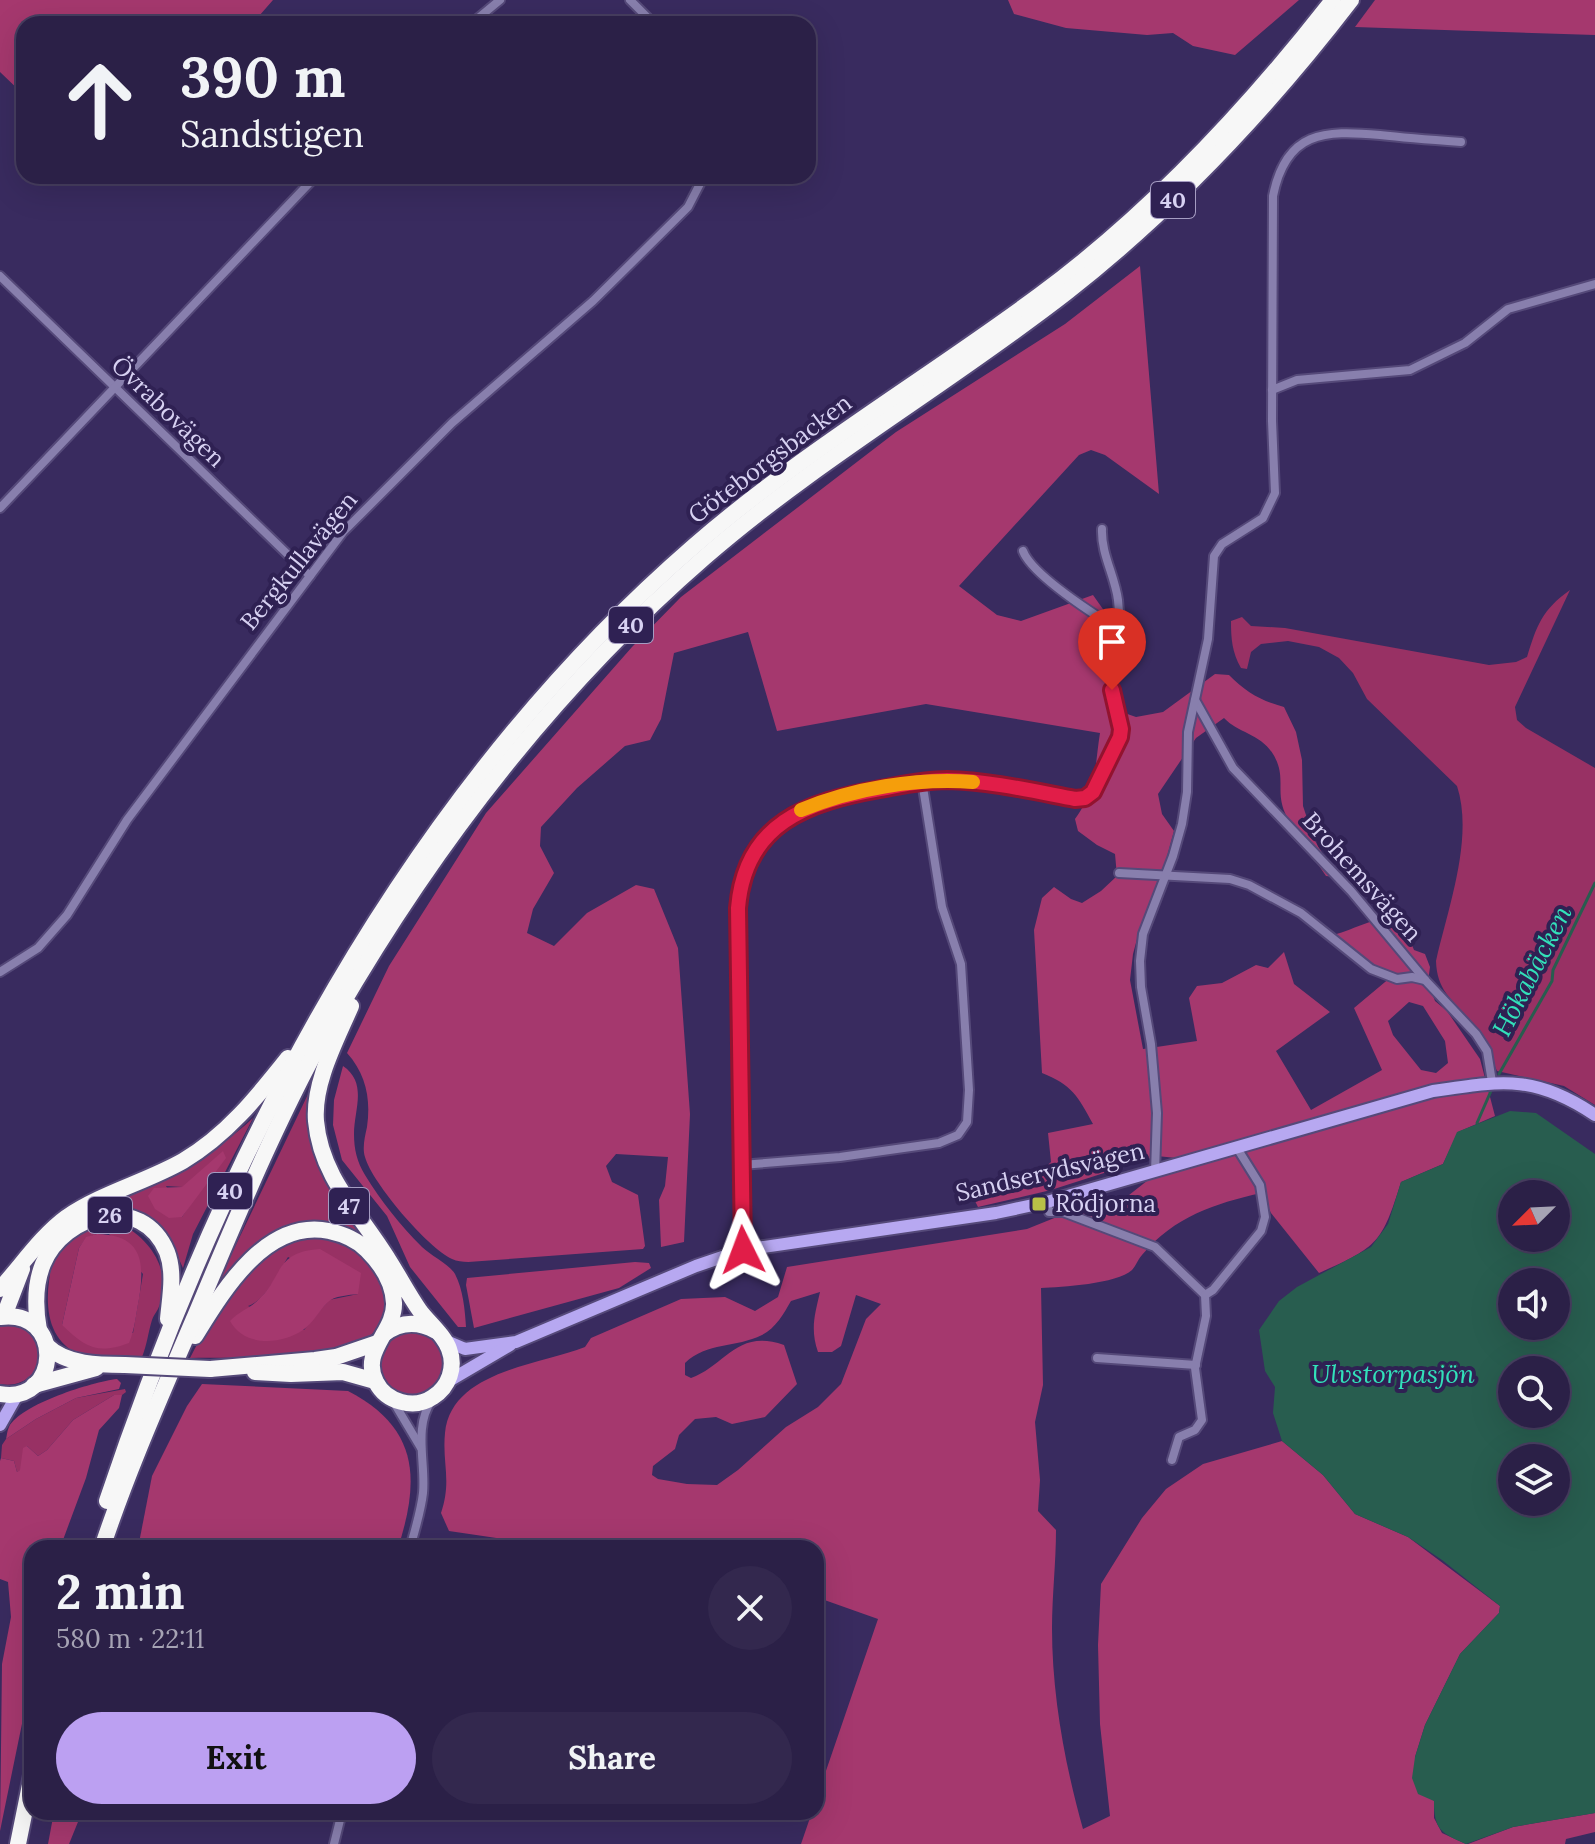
<!DOCTYPE html>
<meta charset="utf-8">
<style>
:root{--surface:#2b2047;--page:#33284e;--text:#f1f3f6;--muted:#a6a3b4;--line:#473e60;--accent:#bca0f2}
body{margin:0;font-family:Lora,serif;background:var(--page);color:var(--text);height:100vh;display:flex;flex-direction:column;font-size:30px;white-space:nowrap}
*{box-sizing:border-box;margin:0}
p{font-size:26px;color:var(--muted)}
.icon{flex:none;width:44px;height:44px;fill:none;stroke:currentColor;stroke-width:2;stroke-linecap:round;stroke-linejoin:round}
.map{position:relative;flex:1;overflow:hidden}
.drawer{position:absolute;left:24px;top:1540px;width:800px;height:280px;display:flex;flex-direction:column;background:var(--surface);border-radius:24px;box-shadow:0 8px 32px #0002,0 0 0 2px var(--line)}
.drawer>*{flex:none}
.hud{position:absolute;left:16px;top:16px;width:800px;height:168px;border-radius:24px;box-shadow:0 8px 32px #0002,0 0 0 2px var(--line);background:#2b2047;color:var(--text);overflow:hidden}
.needle{width:52px;rotate:246deg}
.buttons{position:absolute;left:1498px;top:1180px;display:grid;gap:16px}
.buttons a{display:grid;place-items:center;width:72px;height:72px;border-radius:50%;background:var(--surface);box-shadow:0 8px 32px #0002,0 0 0 2px var(--line);font-size:40px}
.pin{position:absolute;display:grid;place-items:center;width:68px;height:68px;color:#fff;margin:-82px -34px;border-radius:50% 50% 50% 0;rotate:-45deg;box-shadow:0 0 8px #0007}
.pin .icon{rotate:45deg}
.me{position:absolute;width:88px;margin:-44px;rotate:357deg;stroke-linejoin:round;filter:drop-shadow(0 0 6px #0008)}
.turn{display:flex;align-items:center;gap:28px;height:168px;padding:0 32px;font-size:36px}
.turn .icon{width:104px;height:104px;stroke-width:2.5}
.turn b{display:block;font-size:56px;line-height:68px}
.round{display:grid;place-items:center;flex:none;width:84px;height:84px;border-radius:42px;background:var(--page)}
.summary{display:flex;align-items:center;justify-content:space-between;height:136px;padding:0 32px}
h1{font-size:48px;font-weight:800;line-height:60px}
.action{display:flex;gap:16px;margin-top:auto;padding:16px 32px}
.action a{flex:1;height:92px;border-radius:48px;background:var(--accent);color:#111;font-size:32px;font-weight:800;line-height:92px;text-align:center}
.action a+a{background:var(--page);color:var(--text)}
.map>svg:first-child{display:block}
.green{fill:#983164;fill-rule:evenodd}
.forest{fill:#a5386e;fill-rule:evenodd}
.water{fill:#285d4f;fill-rule:evenodd}
.lines{fill:none;stroke-linecap:round;stroke-linejoin:round}
.stream{stroke:#285d4f;stroke-width:3}
.street-casing{stroke:#554979;stroke-width:12}
.secondary-casing{stroke:#554979;stroke-width:16}
.highway-casing{stroke:#554979;stroke-width:20}
.street{stroke:#887fad;stroke-width:8}
.secondary{stroke:#b7a8f1;stroke-width:12}
.highway{stroke:#f7f7f7;stroke-width:16}
.highway-bridge-casing{stroke:#554979;stroke-width:20;stroke-linecap:butt}
.highway-bridge{stroke:#f7f7f7;stroke-width:16}
.route-casing{stroke:#92132f;stroke-width:20}
.route{stroke:#e11d48;stroke-width:14}
.slow{stroke:#f59e0b;stroke-width:14}
.poi-dot{fill:#b8c147;stroke:#2f2153;stroke-width:3}
.labels{text-anchor:middle;stroke-width:8;stroke-linejoin:round;paint-order:stroke}
.shield{fill:#2f2153;stroke:#a59cc2;stroke-width:2}
.shield-label{font-size:22px;font-weight:bold;fill:#d7d1f2}
.street-label{font-size:24px;fill:#d7d1f2;stroke:#2f2153}
.poi-label{font-size:24px;fill:#d7d1f2;stroke:#2f2153;text-anchor:start}
.water-label{font-size:26px;font-style:italic;fill:#32e1ba;stroke:#2f2153}
</style>
<div class="map">
<svg width="1595" height="1844" viewBox="0 0 1595 1844">
<rect width="100%" height="100%" fill="#392b5f"/>
<!-- green -->
<g class="green">
<path d="M1570 590 1515 707 1517 720 1526 728 1595 768V1105L1564 1086 1497 1071C1490 1055 1483 1040 1473 1026 1456 1001 1437 994 1436 961 1448 908 1474 838 1457 786L1367 699 1353 673 1339 658 1319 647 1288 641 1261 644 1251 652 1247 669 1241 668C1232 652 1231 639 1231 621L1242 617 1251 626 1285 628 1489 665 1516 662 1527 657C1537 625 1542 610 1570 590Z"/>
<path d="M311 1088V1147L321 1171 366 1238C346 1224 326 1224 302 1223L210 1299Z"/>
<path d="M253 1118 193 1234 183 1268C167 1231 155 1211 113 1204 163 1180 213 1156 253 1118ZM166 1186 182 1187 194 1199 182 1217Z"/>
<path d="M121 1224C152 1240 174 1274 158 1309 156 1313 153 1316 152 1320 148 1333 147 1345 142 1357L81 1355C50 1343 45 1311 49 1281 50 1275 50 1267 52 1262 57 1255 67 1244 74 1239 87 1228 104 1226 121 1224ZM97 1234H109L143 1274 133 1333 62 1325 79 1248 86 1238Z"/>
<path d="M311 1237C341 1241 367 1250 380 1280 390 1302 389 1318 371 1335 366 1339 362 1344 356 1346 310 1362 240 1357 190 1358 207 1324 234 1281 264 1255 278 1244 294 1241 311 1237ZM288 1257 358 1294 329 1300 304 1330 248 1306C266 1300 278 1273 288 1257Z"/>
<path d="M0 1323C8 1324 19 1323 25 1327 55 1346 37 1391 0 1384Z"/>
<circle cx="411" cy="1363" r="33"/>
<path d="M125 1389 126 1392 122 1395H114L73 1420 47 1450 38 1456 27 1446 21 1470 17 1472 14 1461 1 1458 2 1445 6 1439 36 1419 76 1398Z"/>
</g>
<!-- forest -->
<g class="forest">
<path d="M0 0H273L252 24H24V95L0 72Z"/>
<path d="M1008 0H1299L1235 55 1193 46 1173 33 1147 35 1066 28 1014 14Z"/>
<path d="M1375 0H1595V35L1355 27Z"/>
<path d="M1140 266 1159 494 1105 455 1091 450 1079 455 959 586 997 615 1021 621 1093 595 1105 612 1110 708 1136 717 1163 712 1215 674 1229 675C1246 692 1261 701 1284 707L1296 732 1302 760 1303 806 1314 839 1336 877 1326 876C1313 856 1294 835 1285 813 1275 790 1287 777 1273 754 1261 734 1238 733 1224 718L1196 738 1158 794 1162 814 1174 831 1162 875 1140 928 1133 954 1130 980 1143 1049 1197 1041 1189 998 1197 986 1222 983 1256 965 1268 968 1284 952 1294 984 1330 1012 1276 1051 1311 1110 1382 1070 1354 1008 1391 977 1359 962 1324 937C1349 933 1367 919 1393 917L1404 926 1414 950 1425 954 1430 967 1428 982 1435 1001 1447 1011 1480 1059 1495 1116 1458 1132 1443 1164 1401 1182C1382 1243 1378 1247 1319 1273L1271 1213 1261 1193C1214 1204 1175 1216 1142 1255 1138 1259 1136 1266 1132 1270 1117 1284 1061 1287 1041 1288L1043 1385 1035 1422 1040 1480 1038 1511 1056 1530C1056 1563 1052 1595 1052 1628 1052 1695 1065 1765 1083 1829L1110 1816 1100 1724 1098 1645 1101 1584 1142 1518 1166 1489 1203 1464 1282 1441 1323 1475 1355 1514 1408 1537 1500 1606 1499 1613 1460 1654 1425 1725 1415 1757 1434 1801V1818L1442 1833 1466 1844H801L812 1812H816V1800L878 1619 816 1597V1548H565L449 1531 441 1513C452 1480 442 1464 445 1433 451 1371 539 1365 585 1347L591 1338 681 1299 725 1297 755 1311 778 1297 787 1267 1027 1229 1099 1200 1124 1199 1176 1158 1157 1156 1051 1190 978 1207 975 1201 979 1194 1029 1183 1051 1162 1048 1133 1093 1124C1078 1096 1072 1085 1042 1073L1034 930 1042 898 1054 887 1071 899 1082 903 1101 891 1117 876 1115 854 1097 845 1078 831 1075 819C1098 787 1094 770 1100 733L926 704 777 731 748 632 674 653 661 719 650 740 625 746 577 788 541 827 540 846 554 873 533 909 527 933 554 946 587 913 636 885 654 889 678 948 690 1114 684 1242 661 1247 659 1200 665 1186 668 1157 616 1154 606 1166 612 1182 638 1195 645 1246 643 1249 482 1261C472 1262 461 1263 452 1259 428 1248 372 1183 365 1157 362 1148 365 1136 367 1127 371 1099 366 1074 347 1053L389 966 486 813 632 647 681 597 896 432 1065 324ZM1409 1002 1423 1006 1445 1041 1448 1063 1436 1073 1421 1070 1393 1035 1388 1021ZM820 1292C815 1314 810 1329 818 1352H832L841 1346 856 1295 881 1304 866 1319 841 1384 818 1407 786 1427 738 1470 717 1485 687 1484 658 1479 652 1475 653 1466 675 1449 679 1435 695 1419 716 1417 732 1424 765 1417 797 1384 784 1345C737 1328 725 1366 691 1378L685 1375V1363C707 1342 736 1348 762 1335 776 1328 784 1313 791 1301Z"/>
<path d="M343 1066C368 1083 354 1110 354 1134 354 1149 357 1162 365 1175 381 1201 400 1225 422 1247 430 1255 450 1265 455 1274 463 1289 465 1310 466 1327H458L410 1267 387 1216 342 1160 333 1125 334 1100Z"/>
<path d="M223 1151 226 1158 182 1217 169 1218 155 1209 148 1196 154 1188 182 1187Z"/>
<path d="M97 1234C142 1235 145 1261 139 1299 136 1314 135 1329 129 1343 97 1355 85 1347 62 1325L79 1248 86 1237Z"/>
<path d="M320 1249 361 1273 358 1294C349 1295 334 1296 328 1302 319 1311 313 1323 303 1330 281 1345 244 1347 230 1321 238 1312 248 1309 256 1302 284 1278 273 1252 320 1249Z"/>
<path d="M635 1262 649 1263 651 1268 619 1288 474 1328 466 1285 467 1278Z"/>
<path d="M117 1379 121 1383 119 1389 76 1398 36 1419 6 1439C7 1435 7 1431 9 1427 21 1404 92 1382 117 1379Z"/>
<path d="M202 1384 348 1391C419 1428 420 1479 398 1548H138L152 1476 187 1406Z"/>
<path d="M114 1395H122L119 1408 99 1430 86 1478 60 1548H32V1675L0 1831 2 1664 11 1617 8 1582 0 1579V1461L1 1458 14 1461 17 1472 20 1470 23 1448 27 1446 38 1456 47 1450 73 1420Z"/>
<path d="M54 1812H82L69 1844H48Z"/>
<path d="M1595 1813V1832L1566 1839 1565 1844H1468L1513 1827Z"/>
</g>
<!-- water -->
<path class="water" d="M1510 1111 1536 1113 1595 1154V1813L1513 1827 1466 1844C1441 1833 1434 1830 1434 1801L1418 1794 1412 1778 1415 1757 1425 1725 1460 1654 1499 1613 1500 1606 1442 1560 1408 1537 1355 1514 1323 1475 1282 1441 1273 1413 1275 1387 1265 1371 1259 1330 1279 1301 1297 1287 1371 1247 1388 1224 1401 1182 1443 1164 1457 1132ZM1512 1194H1556V1238H1512ZM1512 1282H1556V1326H1512ZM1512 1370H1556V1414H1512ZM1512 1458H1556V1502H1512Z"/>
<g class="lines">
<!-- stream -->
<g class="stream">
<path d="M1499 1074 1552 981 1553 970 1595 883"/>
<path d="M1477 1123 1491 1091"/>
</g>
<!-- street casing -->
<g class="street-casing">
<g id="street">
<path d="M630 0 654 24"/>
<path d="M471 24 500 0"/>
<path d="M0 276 310 576"/>
<path d="M1272 390 1297 380 1410 370 1465 343 1508 309 1595 284"/>
<path d="M0 508 316 176"/>
<path d="M1023 551C1032 575 1095 615 1119 630"/>
<path d="M1195 700 1233 768 1351 891 1426 981 1476 1034 1487 1051 1492 1082"/>
<path d="M1119 873 1230 879 1249 885 1301 913 1371 969 1397 979 1412 977 1425 980"/>
<path d="M0 972 38 948 67 915 127 820 343 532 452 423 593 301 688 207 704 176"/>
<path d="M741 1165 840 1157 939 1143 958 1135 967 1122 969 1090 961 964 942 907 922 781"/>
<path d="M1155 1172 1157 1113 1151 1044 1141 987 1140 961 1143 934 1173 856 1182 824 1187 792 1188 732 1208 639 1214 556 1222 544 1263 518 1275 493 1272 421 1273 196C1286 131 1324 130 1380 135 1407 138 1434 140 1461 142"/>
<path d="M1047 1202 1049 1212H1063L1155 1247 1205 1295 1206 1316 1195 1368 1202 1420 1195 1430 1179 1437 1172 1460"/>
<path d="M743 1250 738 908C745 825 805 803 877 790 910 784 940 778 974 782 993 784 1070 802 1082 799 1097 794 1115 754 1120 738 1124 723 1114 707 1112 691 1111 678 1115 668 1117 655 1120 637 1120 618 1118 600 1115 576 1101 554 1102 529"/>
<path d="M1205 1295 1213 1290 1261 1231 1265 1217 1260 1185 1237 1148"/>
<path d="M1097 1358 1196 1365"/>
<path d="M393 1401 421 1448"/>
<path d="M410 1548C415 1530 421 1511 423 1493 426 1463 413 1427 432 1400"/>
<path d="M334 1844 342 1812"/>
</g>
</g>
<!-- secondary casing -->
<g class="secondary-casing">
<g id="secondary">
<path d="M444 1340 465 1349 516 1342 696 1266 743 1250 996 1213 1047 1202 1433 1091C1502 1081 1534 1074 1595 1115"/>
<path d="M447 1382 510 1345"/>
<path d="M0 1425 17 1395"/>
</g>
</g>
<!-- highway casing -->
<g class="highway-casing">
<g id="highway">
<path d="M0 1289C22 1265 41 1236 67 1217 102 1193 146 1182 183 1161 227 1135 257 1097 288 1058"/>
<path d="M4 1316 22 1269"/>
<path d="M0 1317C65 1308 61 1405 0 1394"/>
<path d="M39 1330C35 1308 34 1286 43 1264 64 1213 142 1192 167 1252 175 1273 170 1297 168 1319"/>
<path d="M384 1334C401 1321 418 1321 436 1331"/>
<path d="M195 1336C223 1291 266 1218 329 1231 343 1234 357 1240 367 1250 381 1264 393 1282 394 1303 395 1332 360 1351 376 1382 386 1402 414 1410 433 1397 449 1387 456 1367 449 1349 444 1335 429 1323 420 1311 408 1294 399 1276 388 1259 360 1213 321 1178 316 1121 313 1083 336 1041 351 1006"/>
<path d="M47 1346C66 1365 100 1365 125 1365"/>
<path d="M210 1369 315 1360 336 1357 377 1343"/>
<path d="M255 1372 291 1374 343 1372 375 1381"/>
<path d="M34 1385 96 1368"/>
<path d="M107 1501C226 1146 407 795 694 546 801 453 925 380 1040 295 1151 213 1248 109 1333 0"/>
<path d="M102 1548C128 1470 161 1396 193 1321 236 1219 280 1111 335 1016 435 843 554 688 705 557 818 459 949 384 1067 292 1174 208 1268 108 1351 0"/>
<path d="M18 1844 32 1775"/>
</g>
</g>
<!-- street -->
<use href="#street" class="street"/>
<!-- secondary -->
<use href="#secondary" class="secondary"/>
<!-- highway -->
<use href="#highway" class="highway"/>
<!-- highway-bridge casing -->
<g class="highway-bridge-casing">
<path id="highway-bridge" d="M125 1365 210 1369"/>
</g>
<!-- highway-bridge -->
<use href="#highway-bridge" class="highway-bridge"/>
</g>
<g class="lines">
<!-- route casing -->
<g class="route-casing">
<path id="route" d="M743 1250 738 908C745 823 807 802 880 789 902 785 924 780 947 780 990 781 1033 791 1075 799L1085 798 1093 792 1120 737 1121 729 1112 690"/>
</g>
<!-- route -->
<use href="#route" class="route"/>
<!-- slow -->
<path class="slow" d="M801 810C854 788 916 778 973 782"/>
</g>
<!-- markers -->
<rect class="poi-dot" x="1031" y="1196" width="16" height="16" rx="4"/>
<g class="labels">
<!-- shield labels -->
<g class="shield">
<rect x="1151" y="182" width="44" height="36" rx="6"/>
<rect x="609" y="607" width="44" height="36" rx="6"/>
<rect x="208" y="1173" width="44" height="36" rx="6"/>
<rect x="329" y="1188" width="40" height="36" rx="6"/>
<rect x="88" y="1197" width="44" height="36" rx="6"/>
</g>
<g class="shield-label">
<text x="1173" y="208">40</text>
<text x="631" y="633">40</text>
<text x="230" y="1199">40</text>
<text x="349" y="1214">47</text>
<text x="110" y="1223">26</text>
</g>
<!-- street labels -->
<g class="street-label">
<text transform="translate(168 412) rotate(44)" y="8">Övrabovägen</text>
<text transform="translate(770 459) rotate(-37)" y="8">Göteborgsbacken</text>
<text transform="translate(299 561) rotate(-51)" y="8">Bergkullavägen</text>
<text transform="translate(1362 877) rotate(48)" y="8">Brohemsvägen</text>
<text transform="translate(1050 1172) rotate(-13)" y="8">Sandserydsvägen</text>
</g>
<!-- poi labels -->
<g class="poi-label">
<text x="1055" y="1212">Rödjorna</text>
</g>
<!-- water labels -->
<g class="water-label">
<text transform="translate(1532 971) rotate(-63)" y="9">Hökabäcken</text>
<text x="1393" y="1383">Ulvstorpasjön</text>
</g>
</g>
</svg>
<div class="buttons">
<a><svg class="needle" viewBox="-14 -14 28 28"><path d="M0-13l5 13h-10z" fill="#e53935"/><path d="M0 13l5-13h-10z" fill="#a6a3b4"/></svg></a>
<a><svg class="icon" aria-label="sound" viewBox="0 0 24 24"><path d="M4 9h4l5-4v14l-5-4H4zM17 9q2 3 0 6"/></svg></a>
<a><svg class="icon" aria-label="search" viewBox="0 0 24 24"><circle cx="10" cy="10" r="6"/><path d="M15 15l6 6"/></svg></a>
<a><svg class="icon" aria-label="layers" viewBox="0 0 24 24"><path d="M12 4l9 5-9 5-9-5zM3 14l9 5 9-5"/></svg></a>
</div>
<div class="pin" style="left:1112px;top:690px;background:#d93025"><svg class="icon" aria-label="arrive" viewBox="0 0 24 24"><path d="M6 21V4h12l-3 4 3 4H6"/></svg></div>
<svg class="me" style="left:743px;top:1250px" viewBox="-20 -20 40 40"><path d="M0-17L14 15 0 8-14 15z" fill="#e11d48" stroke="#fff" stroke-width="4"/></svg>
<div class="hud">
<div class="turn"><svg class="icon" aria-label="ahead" viewBox="0 0 24 24"><path d="M12 20V5M6 11l6-6 6 6"/></svg><div><b>390 m</b>Sandstigen</div></div>
</div>
<section class="drawer">
<div class="summary"><div><h1>2 min</h1><p>580 m · 22:11</p></div><a class="round"><svg class="icon" aria-label="close" viewBox="0 0 24 24"><path d="M6 6l12 12M18 6L6 18"/></svg></a></div>
<div class="action"><a>Exit</a><a>Share</a></div>
</section>
</div>
